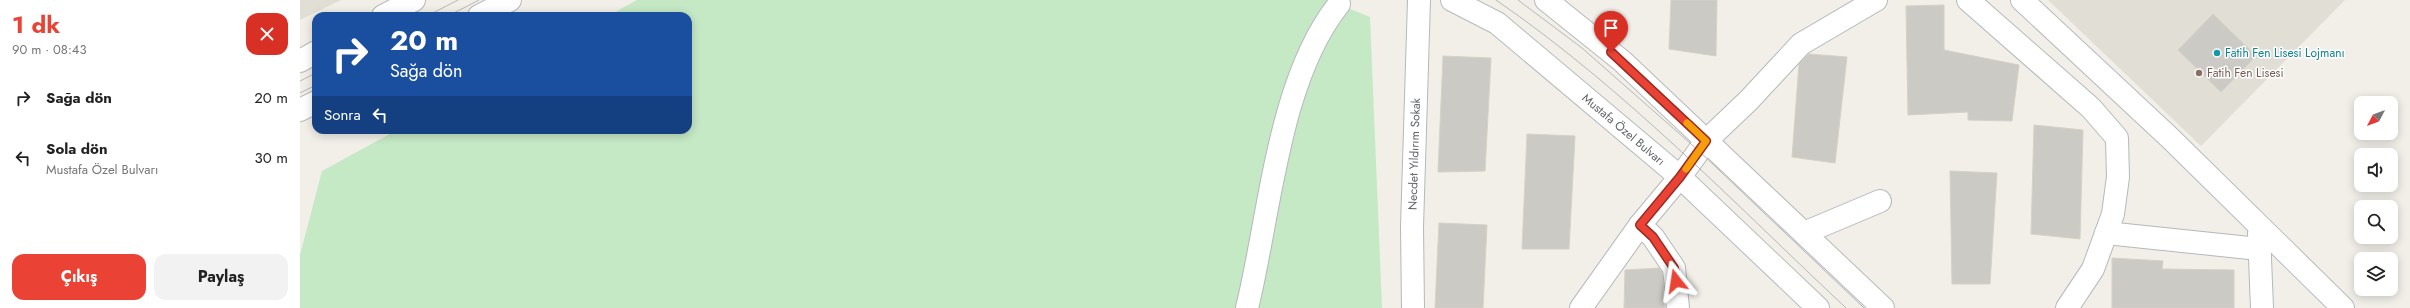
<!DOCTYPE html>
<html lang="tr">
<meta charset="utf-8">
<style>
:root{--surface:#fff;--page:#f2f2f2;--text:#222;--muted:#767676;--accent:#ea4335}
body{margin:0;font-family:Jost,sans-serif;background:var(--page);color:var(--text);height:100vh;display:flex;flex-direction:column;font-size:15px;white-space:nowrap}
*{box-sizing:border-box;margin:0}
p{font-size:13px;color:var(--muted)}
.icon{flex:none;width:22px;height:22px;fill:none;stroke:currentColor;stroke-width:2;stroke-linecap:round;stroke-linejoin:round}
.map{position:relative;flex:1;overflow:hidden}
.details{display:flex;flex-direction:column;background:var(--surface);width:300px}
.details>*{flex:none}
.guide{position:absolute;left:12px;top:12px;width:380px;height:122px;border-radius:12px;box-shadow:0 2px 10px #0003;background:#1a4fa0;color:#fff;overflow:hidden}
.needle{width:26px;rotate:229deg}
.fabs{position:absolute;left:2054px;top:96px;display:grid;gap:8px}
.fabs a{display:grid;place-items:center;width:44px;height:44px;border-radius:8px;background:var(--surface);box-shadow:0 2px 10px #0003;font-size:20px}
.pin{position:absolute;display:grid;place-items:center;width:34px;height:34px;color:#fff;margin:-41px -17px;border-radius:50% 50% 50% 0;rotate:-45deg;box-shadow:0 0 4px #0007}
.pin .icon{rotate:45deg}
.me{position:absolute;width:44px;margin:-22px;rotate:345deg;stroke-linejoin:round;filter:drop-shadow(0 0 3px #0008)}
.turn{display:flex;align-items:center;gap:14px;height:84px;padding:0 12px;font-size:18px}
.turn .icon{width:52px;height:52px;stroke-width:2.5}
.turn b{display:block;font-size:28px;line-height:34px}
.then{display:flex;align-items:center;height:38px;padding:0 12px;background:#0003;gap:8px;font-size:15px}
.round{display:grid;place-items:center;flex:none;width:42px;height:42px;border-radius:12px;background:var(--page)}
.headline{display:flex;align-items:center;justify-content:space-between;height:68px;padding:0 12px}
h1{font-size:24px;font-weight:700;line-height:30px;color:var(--accent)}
.cta{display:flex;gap:8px;margin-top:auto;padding:8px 12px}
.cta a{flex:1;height:46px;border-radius:12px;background:var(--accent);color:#fff;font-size:16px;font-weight:700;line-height:46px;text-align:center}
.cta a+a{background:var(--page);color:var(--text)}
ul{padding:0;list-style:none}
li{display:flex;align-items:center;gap:12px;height:60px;padding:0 12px}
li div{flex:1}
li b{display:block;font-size:15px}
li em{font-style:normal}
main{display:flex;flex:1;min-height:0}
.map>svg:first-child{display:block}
.education{fill:#e1ded6}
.green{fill:#c5e8c5}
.building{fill:#cccac5;stroke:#d6d1c6}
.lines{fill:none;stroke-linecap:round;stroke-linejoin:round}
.street-casing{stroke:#b5b8bc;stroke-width:24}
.secondary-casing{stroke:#b6babf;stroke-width:24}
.street{stroke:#fff;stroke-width:22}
.secondary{stroke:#fff;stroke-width:22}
.tram{stroke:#b6b7b8;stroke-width:1}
.route-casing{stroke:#982c22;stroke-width:10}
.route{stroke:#ea4335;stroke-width:7}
.slow{stroke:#f59e0b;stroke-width:7}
.culture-dot{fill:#0f9aa8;stroke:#fff;stroke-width:1.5}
.education-dot{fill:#8d6e63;stroke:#fff;stroke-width:1.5}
.labels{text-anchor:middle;stroke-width:3;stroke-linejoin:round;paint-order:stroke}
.culture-label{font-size:12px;fill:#0d838f;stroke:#fff;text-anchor:start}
.education-label{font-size:12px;fill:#785e54;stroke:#fff;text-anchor:start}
.street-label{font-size:12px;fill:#5f6368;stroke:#fff}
</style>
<main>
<section class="details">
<div class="headline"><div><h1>1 dk</h1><p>90 m · 08:43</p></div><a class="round" style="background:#d93025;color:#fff"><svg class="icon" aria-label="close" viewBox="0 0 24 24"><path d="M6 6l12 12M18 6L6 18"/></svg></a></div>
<ul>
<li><svg class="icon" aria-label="right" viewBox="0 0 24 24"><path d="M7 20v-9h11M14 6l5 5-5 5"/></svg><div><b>Sağa dön</b></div><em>20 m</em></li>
<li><svg class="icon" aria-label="left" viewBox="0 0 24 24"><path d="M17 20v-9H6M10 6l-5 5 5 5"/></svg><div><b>Sola dön</b><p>Mustafa Özel Bulvarı</p></div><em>30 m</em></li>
</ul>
<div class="cta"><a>Çıkış</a><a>Paylaş</a></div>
</section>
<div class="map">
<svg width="2110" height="308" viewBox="0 0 2110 308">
<rect width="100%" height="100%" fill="#f1efe8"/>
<!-- education -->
<g class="education">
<path d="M0 0H41L0 20Z"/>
<path d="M1748 0H2045L1901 146Z"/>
</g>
<!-- green -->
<path class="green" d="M337 0H1028L1070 17 1082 308H0V255L22 171 97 130H388V16H308Z"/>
<!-- building -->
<g class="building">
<path d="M1371 0H1417L1416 56 1369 49Z"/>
<path d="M1644 5V50L1719 65 1712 121 1668 120V112L1608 115 1606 6Z"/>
<path d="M1913 14 1956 56 1921 92 1878 50Z"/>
<path d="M1509 54 1547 57 1535 163 1492 157 1499 64Z"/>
<path d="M1143 56 1191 58 1185 171 1138 172Z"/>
<path d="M1734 125 1783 130 1780 239 1731 234Z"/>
<path d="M1227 134 1275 136 1269 249H1222Z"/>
<path d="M1650 171 1697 173 1690 284H1652Z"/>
<path d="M1139 223 1187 225 1183 308H1135Z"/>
<path d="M1812 258 1863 261 1862 269 1934 270V308H1812Z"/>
<path d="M1359 268 1362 272 1365 308H1324L1325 270Z"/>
</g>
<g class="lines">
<!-- street casing -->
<g class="street-casing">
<g id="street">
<path d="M1668 0 1791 108 1817 138 1818 177 1813 214 1793 269 1767 308"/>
<path d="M1340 225 1353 237 1374 268 1378 308"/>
<path d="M1504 233 1580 201"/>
<path d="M1806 233 1959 249"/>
<path d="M1959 233 1962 308"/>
<path d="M947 308C970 215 978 80 1039 4"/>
<path id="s1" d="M1113 308 1112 227 1119 0"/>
<path d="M1281 308 1340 225 1380 177 1406 141 1449 100 1501 44 1576 0"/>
</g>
</g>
<!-- secondary casing -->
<g class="secondary-casing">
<g id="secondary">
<path id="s2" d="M1152 0 1197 23 1380 177 1518 308"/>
<path d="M1246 0 1322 61 1583 308"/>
<path d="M1722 0 1870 138 2043 308"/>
<path d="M83 16 114 0"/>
<path d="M179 16 210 0"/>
<path d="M0 61 16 52"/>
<path d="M0 110 16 102"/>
</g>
</g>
<!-- street -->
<use href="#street" class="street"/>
<!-- secondary -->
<use href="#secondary" class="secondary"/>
<!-- tram -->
<g class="tram">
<path d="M1196 0C1324 88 1433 202 1546 308"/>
<path d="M1218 0 1282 48 1399 151 1564 308"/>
<path d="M127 16 158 0"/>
<path d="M148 16 179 0"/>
<path d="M0 81 16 73"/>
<path d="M0 93 16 85"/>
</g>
</g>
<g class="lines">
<!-- route casing -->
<g class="route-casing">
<path id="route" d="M1311 52 1406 141 1380 177 1340 225 1353 237 1374 268 1376 281"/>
</g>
<!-- route -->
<use href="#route" class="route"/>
<!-- slow -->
<path class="slow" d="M1386 169 1406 141 1387 123"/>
</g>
<!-- markers -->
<circle class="culture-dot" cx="1917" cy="53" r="4"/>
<circle class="education-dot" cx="1899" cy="73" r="4"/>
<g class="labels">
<!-- culture labels -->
<g class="culture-label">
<text x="1925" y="57">Fatih Fen Lisesi Lojmanı</text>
</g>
<!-- education labels -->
<g class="education-label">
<text x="1907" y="77">Fatih Fen Lisesi</text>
</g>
<!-- street labels -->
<g class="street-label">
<text dy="4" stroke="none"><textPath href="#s2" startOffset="216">Mustafa Özel Bulvarı</textPath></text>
<text dy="4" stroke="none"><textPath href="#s1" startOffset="154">Necdet Yıldırım Sokak</textPath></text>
</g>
</g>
</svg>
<div class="fabs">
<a><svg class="needle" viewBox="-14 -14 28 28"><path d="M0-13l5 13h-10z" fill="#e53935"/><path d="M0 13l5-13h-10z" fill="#767676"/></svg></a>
<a><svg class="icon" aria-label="sound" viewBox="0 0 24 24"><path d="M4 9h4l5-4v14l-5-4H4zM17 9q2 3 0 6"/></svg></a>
<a><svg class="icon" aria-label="search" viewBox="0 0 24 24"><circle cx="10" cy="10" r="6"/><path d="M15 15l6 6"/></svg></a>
<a><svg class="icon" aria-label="layers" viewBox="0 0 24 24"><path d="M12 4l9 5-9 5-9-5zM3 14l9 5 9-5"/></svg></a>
</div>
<div class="pin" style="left:1311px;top:52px;background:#d93025"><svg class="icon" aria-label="arrive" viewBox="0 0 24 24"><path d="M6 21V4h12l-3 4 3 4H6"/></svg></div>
<svg class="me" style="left:1376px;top:281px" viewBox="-20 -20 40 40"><path d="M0-17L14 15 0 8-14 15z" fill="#ea4335" stroke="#fff" stroke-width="4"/></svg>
<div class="guide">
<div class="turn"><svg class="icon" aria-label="right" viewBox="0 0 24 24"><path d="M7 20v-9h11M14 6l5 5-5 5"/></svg><div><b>20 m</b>Sağa dön</div></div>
<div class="then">Sonra<svg class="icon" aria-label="left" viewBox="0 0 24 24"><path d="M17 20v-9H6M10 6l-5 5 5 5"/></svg></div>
</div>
</div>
</main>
